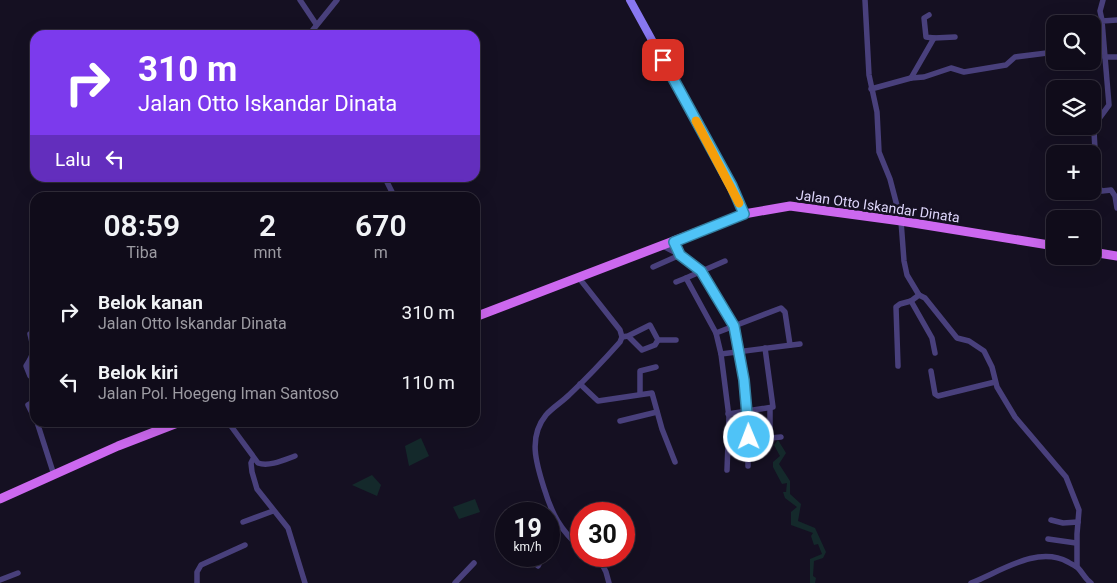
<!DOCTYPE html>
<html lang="id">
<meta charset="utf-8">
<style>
:root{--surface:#100c1a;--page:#191523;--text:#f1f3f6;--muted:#9c9ba2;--line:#302c39}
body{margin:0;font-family:Roboto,sans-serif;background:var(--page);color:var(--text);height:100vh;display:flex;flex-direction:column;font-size:19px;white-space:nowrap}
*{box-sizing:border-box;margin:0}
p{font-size:16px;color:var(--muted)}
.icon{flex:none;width:28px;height:28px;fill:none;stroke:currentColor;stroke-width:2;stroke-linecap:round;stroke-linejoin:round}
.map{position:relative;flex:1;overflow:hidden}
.side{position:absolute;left:30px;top:192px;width:450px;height:235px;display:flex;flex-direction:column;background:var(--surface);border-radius:15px;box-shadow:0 5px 20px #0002,0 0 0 1px var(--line)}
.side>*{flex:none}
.hud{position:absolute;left:30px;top:30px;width:450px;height:152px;border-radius:15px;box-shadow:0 5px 20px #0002,0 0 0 1px var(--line);background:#7c3aed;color:#fff;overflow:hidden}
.controls{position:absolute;left:1046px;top:15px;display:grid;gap:10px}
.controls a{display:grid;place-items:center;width:55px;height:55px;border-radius:10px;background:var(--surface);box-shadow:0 5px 20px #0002,0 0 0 1px var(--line);font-size:25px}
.speed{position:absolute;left:495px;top:502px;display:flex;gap:10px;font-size:25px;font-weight:700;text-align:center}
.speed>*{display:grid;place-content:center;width:65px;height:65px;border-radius:50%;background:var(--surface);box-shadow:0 5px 20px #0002,0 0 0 1px var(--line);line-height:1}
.speed small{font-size:12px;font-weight:400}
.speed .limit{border:8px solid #d22;background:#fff;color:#111}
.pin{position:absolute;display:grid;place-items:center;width:42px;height:42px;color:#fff;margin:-21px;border-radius:10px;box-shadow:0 2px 8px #0006}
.me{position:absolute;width:55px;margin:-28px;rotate:359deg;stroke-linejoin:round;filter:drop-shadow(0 0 4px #0008)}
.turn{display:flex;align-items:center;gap:18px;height:105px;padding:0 25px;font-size:22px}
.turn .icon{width:65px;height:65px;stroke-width:2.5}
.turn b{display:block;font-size:35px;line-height:42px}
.then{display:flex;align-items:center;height:48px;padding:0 25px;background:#0003;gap:10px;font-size:19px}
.eta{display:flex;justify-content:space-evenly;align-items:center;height:85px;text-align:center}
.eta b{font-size:30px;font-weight:600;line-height:35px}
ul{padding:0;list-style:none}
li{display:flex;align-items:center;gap:15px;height:70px;padding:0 25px}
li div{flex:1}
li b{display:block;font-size:19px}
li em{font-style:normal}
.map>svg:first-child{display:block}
.green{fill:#14292b}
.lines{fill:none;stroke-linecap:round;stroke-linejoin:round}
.street{stroke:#49407c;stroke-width:5.5}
.secondary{stroke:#8877f0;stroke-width:8}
.primary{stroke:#cc68ef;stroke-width:9}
.route-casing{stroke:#337fa1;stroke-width:12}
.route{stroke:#4fc3f7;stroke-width:9}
.slow{stroke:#f59e0b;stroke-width:9}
.labels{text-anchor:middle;stroke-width:5;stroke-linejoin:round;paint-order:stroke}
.street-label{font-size:14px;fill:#ded6fb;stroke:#151022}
</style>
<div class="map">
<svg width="1117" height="583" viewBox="0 0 1117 583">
<rect width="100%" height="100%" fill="#151022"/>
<!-- green -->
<g class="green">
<path d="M421 438 429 456 409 466 405 446Z"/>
<path d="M778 440 786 453 779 464 790 481V494L801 504 798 521 815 528 826 552 823 558 814 561 813 576 816 578 815 583H810V559L822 554 818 544 814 545 811 536 813 533 791 525V512L797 507 785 498 783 492H786L787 483 782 484 773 467V462L780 456 774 445Z"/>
<path d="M372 475 381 485 377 496 352 485Z"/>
<path d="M475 499 480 512 459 519 453 507Z"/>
</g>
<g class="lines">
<!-- street -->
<g class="street">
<path d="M300 0 316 24"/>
<path d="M865 0 869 75 877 112 879 152 890 179 901 221 904 261 907 275 919 295 925 298 957 338 969 341 984 351 992 367 997 387 1015 417 1066 477 1079 510 1077 534V567"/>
<path d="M1102 20 1100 11 1103 0"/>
<path d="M1117 20 1102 21 1109 105 1098 120 1094 131 1097 187 1102 191 1111 190 1115 196 1117 208"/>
<path d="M314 35 312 31 337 0"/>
<path d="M934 38 955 37"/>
<path d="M1105 57H1117"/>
<path d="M911 78 934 38 926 37 924 18 929 15"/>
<path d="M871 89 911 78 924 77 951 68 964 72 1006 65 1015 57 1055 52"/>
<path d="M385 178 395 198"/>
<path d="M674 242 680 255 701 271 734 326 740 351 748 411V466"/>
<path d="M663 246 680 255"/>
<path d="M725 261 686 278 716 333 721 354 729 417 727 470"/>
<path d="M653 267 680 255"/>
<path d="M579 278 620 330 622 337 620 342C604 360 587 378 569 395 562 402 553 407 546 415 528 437 536 463 544 488 552 514 560 530 581 548"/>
<path d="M676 282 686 278"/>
<path d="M911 301 932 338 935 353"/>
<path d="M716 333 781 308 785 312 790 345"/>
<path d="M30 334C34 350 35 352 26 366L30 376H35"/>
<path d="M622 337 628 336 650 325 658 340 655 345 642 350 628 336"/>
<path d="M658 340H676"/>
<path d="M721 354 800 344"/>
<path d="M898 366 896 307 900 304 911 301 919 295"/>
<path d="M931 371 935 394 938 396 995 382"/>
<path d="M580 384 598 401 652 393 662 429 675 462"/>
<path d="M640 394V371L656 367"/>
<path d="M35 401 28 405 35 419"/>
<path d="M770 408V438"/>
<path d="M728 414 773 407 765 348"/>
<path d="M620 421 657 412"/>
<path d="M37 422 54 475"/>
<path d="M228 422 258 463C269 467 284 460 295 456"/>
<path d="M749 440 781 437"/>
<path d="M253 459 251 463 252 472 257 489 288 528 305 583"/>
<path d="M1051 520 1063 523 1078 522"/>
<path d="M243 522 273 511"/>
<path d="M1048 539 1076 543"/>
<path d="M549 546 557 536 554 520"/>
<path d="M526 556 538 566 543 556"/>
<path d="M598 556 606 572 609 583"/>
<path d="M0 580 18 573"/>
<path d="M197 583V572L201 565 245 545"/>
<path d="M455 583 474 563"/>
<path d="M971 583C1000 572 1037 545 1068 562 1071 564 1076 566 1078 568 1083 573 1085 579 1091 583"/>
</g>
<!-- secondary -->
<path class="secondary" d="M630 0 732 186 744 214"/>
<!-- primary -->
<g class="primary">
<path d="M1092 252 1117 256"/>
<path d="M475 317 744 214 790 206 901 221 1055 246"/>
<path d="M0 499 118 446 180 422"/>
</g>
</g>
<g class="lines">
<!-- route casing -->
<g class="route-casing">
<path id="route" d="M663 60 732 186 744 214 674 242 680 255 701 271 734 326 744 380 749 437"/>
</g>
<!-- route -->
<use href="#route" class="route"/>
<!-- slow -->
<path class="slow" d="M696 121 739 203"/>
</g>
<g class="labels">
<!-- street labels -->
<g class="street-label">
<text transform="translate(878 206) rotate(8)" y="5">Jalan Otto Iskandar Dinata</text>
</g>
</g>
</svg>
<div class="controls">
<a><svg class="icon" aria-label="search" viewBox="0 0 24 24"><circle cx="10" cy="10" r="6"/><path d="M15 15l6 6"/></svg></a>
<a><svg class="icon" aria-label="layers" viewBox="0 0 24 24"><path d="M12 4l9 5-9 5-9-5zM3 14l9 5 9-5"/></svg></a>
<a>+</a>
<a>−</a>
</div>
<div class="speed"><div>19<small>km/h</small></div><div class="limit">30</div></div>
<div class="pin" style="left:663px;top:60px;background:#d93025"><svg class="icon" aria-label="arrive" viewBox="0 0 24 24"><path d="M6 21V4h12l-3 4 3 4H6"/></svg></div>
<svg class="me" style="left:749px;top:437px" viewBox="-20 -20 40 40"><circle r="17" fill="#4fc3f7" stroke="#fff" stroke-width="3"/><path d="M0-11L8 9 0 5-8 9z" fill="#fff"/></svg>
<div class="hud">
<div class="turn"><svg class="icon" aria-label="right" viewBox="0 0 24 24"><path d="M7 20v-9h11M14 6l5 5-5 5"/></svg><div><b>310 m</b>Jalan Otto Iskandar Dinata</div></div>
<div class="then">Lalu<svg class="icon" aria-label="left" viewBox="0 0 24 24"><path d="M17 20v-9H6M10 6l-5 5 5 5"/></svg></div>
</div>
<section class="side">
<div class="eta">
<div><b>08:59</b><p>Tiba</p></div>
<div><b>2</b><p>mnt</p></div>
<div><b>670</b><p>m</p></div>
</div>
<ul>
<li><svg class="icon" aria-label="right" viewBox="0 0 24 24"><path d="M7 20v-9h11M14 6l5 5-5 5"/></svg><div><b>Belok kanan</b><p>Jalan Otto Iskandar Dinata</p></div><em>310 m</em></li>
<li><svg class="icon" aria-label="left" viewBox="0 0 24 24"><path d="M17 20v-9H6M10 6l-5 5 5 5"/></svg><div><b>Belok kiri</b><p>Jalan Pol. Hoegeng Iman Santoso</p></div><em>110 m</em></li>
</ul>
</section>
</div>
